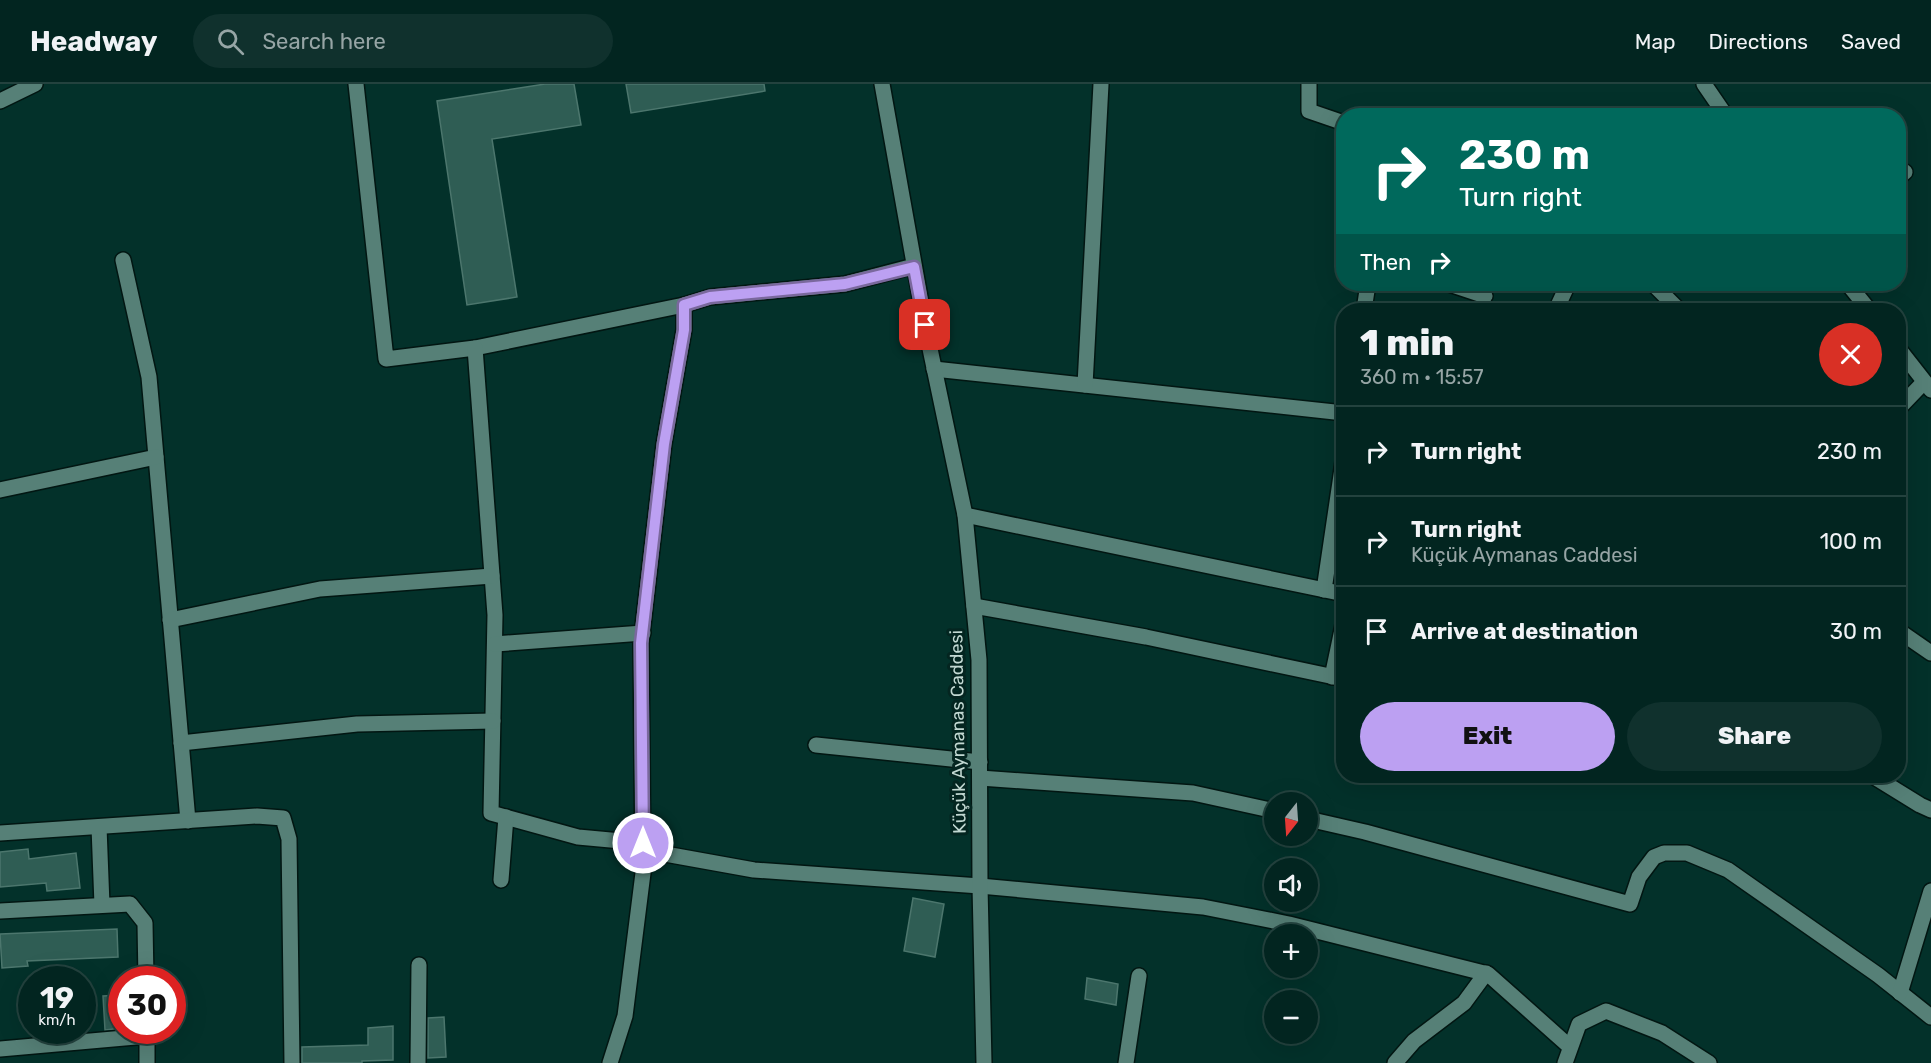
<!DOCTYPE html>
<meta charset="utf-8">
<style>
:root{--surface:#022520;--page:#10312d;--text:#f1f3f6;--muted:#96a5a5;--line:#23423e;--accent:#bca0f2}
body{margin:0;font-family:Rubik,sans-serif;background:var(--page);color:var(--text);height:100vh;display:flex;flex-direction:column;font-size:22px;white-space:nowrap}
*{box-sizing:border-box;margin:0}
p{font-size:20px;color:var(--muted)}
.icon{flex:none;width:33px;height:33px;fill:none;stroke:currentColor;stroke-width:2;stroke-linecap:round;stroke-linejoin:round}
.map{position:relative;flex:1;overflow:hidden}
.drawer{position:absolute;left:1336px;top:219px;width:570px;height:480px;display:flex;flex-direction:column;background:var(--surface);border-radius:24px;box-shadow:0 6px 24px #0002,0 0 0 2px var(--line)}
.drawer>*{flex:none}
.banner{position:absolute;left:1336px;top:24px;width:570px;height:183px;border-radius:24px;box-shadow:0 6px 24px #0002,0 0 0 2px var(--line);background:#00695c;color:#fff;overflow:hidden}
.needle{width:39px;rotate:197deg}
.fabs{position:absolute;left:1264px;top:708px;display:grid;gap:12px}
.fabs a{display:grid;place-items:center;width:54px;height:54px;border-radius:50%;background:var(--surface);box-shadow:0 6px 24px #0002,0 0 0 2px var(--line);font-size:30px}
.speed{position:absolute;left:18px;top:882px;display:flex;gap:12px;font-size:30px;font-weight:700;text-align:center}
.speed>*{display:grid;place-content:center;width:78px;height:78px;border-radius:50%;background:var(--surface);box-shadow:0 6px 24px #0002,0 0 0 2px var(--line);line-height:1}
.speed small{font-size:15px;font-weight:400}
.speed .limit{border:9px solid #d22;background:#fff;color:#111}
.pin{position:absolute;display:grid;place-items:center;width:51px;height:51px;color:#fff;margin:-26px;border-radius:12px;box-shadow:0 3px 9px #0006}
.me{position:absolute;width:66px;margin:-33px;rotate:0deg;stroke-linejoin:round;filter:drop-shadow(0 0 4px #0008)}
.turn{display:flex;align-items:center;gap:21px;height:126px;padding:0 24px;font-size:27px}
.turn .icon{width:78px;height:78px;stroke-width:2.5}
.turn b{display:block;font-size:42px;line-height:51px}
.then{display:flex;align-items:center;height:57px;padding:0 24px;background:#0003;gap:12px;font-size:22px}
.round{display:grid;place-items:center;flex:none;width:63px;height:63px;border-radius:32px;background:var(--page)}
.head{display:flex;align-items:center;justify-content:space-between;height:102px;padding:0 24px}
h1{font-size:36px;font-weight:800;line-height:45px}
.action{display:flex;gap:12px;margin-top:auto;padding:12px 24px}
.action a{flex:1;height:69px;border-radius:36px;background:var(--accent);color:#111;font-size:24px;font-weight:800;line-height:69px;text-align:center}
.action a+a{background:var(--page);color:var(--text)}
ul{padding:0;list-style:none}
li{display:flex;align-items:center;gap:18px;height:90px;padding:0 24px;border-top:2px solid var(--line)}
li div{flex:1}
li b{display:block;font-size:22px}
li em{font-style:normal}
header{display:flex;align-items:center;gap:36px;box-sizing:border-box;height:84px;padding:0 30px;background:var(--surface);border-bottom:2px solid var(--line)}
header strong{font-size:28px}
nav{display:flex;gap:33px;margin-inline-start:auto;font-size:21px}
.search{width:420px;height:54px;background:var(--page);display:flex;align-items:center;gap:15px;box-sizing:border-box;padding:0 21px;border-radius:33px;color:var(--muted);font-size:22px}
.map>svg:first-child{display:block}
.building{fill:#2f5d54;stroke:#4c766d;stroke-width:1.5}
.lines{fill:none;stroke-linecap:round;stroke-linejoin:round}
.street-casing{stroke:#021612;stroke-width:18}
.secondary-casing{stroke:#021612;stroke-width:18}
.street{stroke:#568077;stroke-width:15}
.secondary{stroke:#568077;stroke-width:15}
.route-casing{stroke:#7a689d;stroke-width:15}
.route{stroke:#bca0f2;stroke-width:10}
.labels{text-anchor:middle;stroke-width:6;stroke-linejoin:round;paint-order:stroke}
.street-label{font-size:18px;fill:#c2d8d2;stroke:#042520}
</style>
<header>
<strong>Headway</strong>
<div class="search"><svg class="icon" aria-label="search" viewBox="0 0 24 24"><circle cx="10" cy="10" r="6"/><path d="M15 15l6 6"/></svg>Search here</div>
<nav><a>Map</a><a>Directions</a><a>Saved</a></nav>
</header>
<div class="map">
<svg width="1931" height="979" viewBox="0 0 1931 979">
<rect width="100%" height="100%" fill="#03312a"/>
<!-- building -->
<g class="building">
<path d="M545 0H574L581 41 492 55 517 213 467 221 437 17Z"/>
<path d="M626 0H764L765 7 631 29Z"/>
<path d="M28 765 29 775 76 769 80 804 47 807 46 799 0 803V768Z"/>
<path d="M913 814 944 820 935 873 904 867Z"/>
<path d="M117 845 118 873 27 877 28 882 2 884 0 850Z"/>
<path d="M1087 894 1118 900 1116 921 1085 915Z"/>
<path d="M122 911V944L105 946 103 912Z"/>
<path d="M444 933 446 973 428 974V934Z"/>
<path d="M393 942V976L362 977V979H302V963L368 961V944Z"/>
</g>
<g class="lines">
<!-- street casing -->
<g class="street-casing">
<g id="street">
<path d="M356 0 386 275 475 264 684 221 710 213 845 200 914 182"/>
<path d="M1309 0V27L1344 39"/>
<path d="M1704 0 1726 32"/>
<path d="M1899 93 1905 88"/>
<path d="M123 176 149 293 188 737"/>
<path d="M1449 200 1485 212"/>
<path d="M1653 200 1679 226"/>
<path d="M1848 200 1869 226"/>
<path d="M1364 226 1368 200"/>
<path d="M1556 226 1568 200"/>
<path d="M475 264 495 531 491 729 578 753 643 759"/>
<path d="M1899 265 1931 306"/>
<path d="M934 285 1344 329"/>
<path d="M1085 301 1101 0"/>
<path d="M1899 324 1924 298"/>
<path d="M0 406 156 373"/>
<path d="M965 431 1344 510"/>
<path d="M1324 506 1344 371"/>
<path d="M974 522 1146 553 1344 595"/>
<path d="M170 536 320 505 492 492"/>
<path d="M1899 547 1931 569"/>
<path d="M495 560 643 549"/>
<path d="M1332 593 1344 536"/>
<path d="M181 659 357 640 493 637"/>
<path d="M816 661 980 678"/>
<path d="M1873 692 1920 721 1931 726"/>
<path d="M980 694 1193 709 1275 727"/>
<path d="M1308 735 1365 748 1630 820 1639 793 1654 773 1664 769H1687L1728 786 1878 891 1931 933"/>
<path d="M99 743 102 821"/>
<path d="M0 749 257 732 283 734 289 755 292 979"/>
<path d="M643 766 754 786 980 802 1203 823 1289 840 1488 890 1570 963"/>
<path d="M501 796 506 733"/>
<path d="M0 827 130 820 145 839 146 896"/>
<path d="M1900 909 1931 807"/>
<path d="M147 946V979"/>
<path d="M0 965 147 952"/>
<path d="M418 979 419 881"/>
<path d="M610 979 625 932 643 789 641 559 664 360 684 246V221"/>
<path d="M1126 979 1139 892"/>
<path d="M1395 979 1414 957 1464 919 1486 889"/>
<path d="M1565 979 1579 940 1606 927 1662 949 1709 979"/>
</g>
</g>
<!-- secondary casing -->
<g class="secondary-casing">
<g id="secondary">
<path d="M882 0 925 241 965 431 979 576 980 802 984 979"/>
<path d="M0 17 35 0"/>
</g>
</g>
<!-- street -->
<use href="#street" class="street"/>
<!-- secondary -->
<use href="#secondary" class="secondary"/>
</g>
<g class="lines">
<!-- route casing -->
<g class="route-casing">
<path id="route" d="M643 759 641 559 664 360 684 246V221L710 213 845 200 914 183 925 241"/>
</g>
<!-- route -->
<use href="#route" class="route"/>
</g>
<g class="labels">
<!-- street labels -->
<g class="street-label">
<text transform="translate(958 648) rotate(-91)" y="6">Küçük Aymanas Caddesi</text>
</g>
</g>
</svg>
<div class="fabs">
<a><svg class="needle" viewBox="-14 -14 28 28"><path d="M0-13l5 13h-10z" fill="#e53935"/><path d="M0 13l5-13h-10z" fill="#96a5a5"/></svg></a>
<a><svg class="icon" aria-label="sound" viewBox="0 0 24 24"><path d="M4 9h4l5-4v14l-5-4H4zM17 9q2 3 0 6"/></svg></a>
<a>+</a>
<a>−</a>
</div>
<div class="speed"><div>19<small>km/h</small></div><div class="limit">30</div></div>
<div class="pin" style="left:925px;top:241px;background:#d93025"><svg class="icon" aria-label="arrive" viewBox="0 0 24 24"><path d="M6 21V4h12l-3 4 3 4H6"/></svg></div>
<svg class="me" style="left:643px;top:759px" viewBox="-20 -20 40 40"><circle r="17" fill="#bca0f2" stroke="#fff" stroke-width="3"/><path d="M0-11L8 9 0 5-8 9z" fill="#fff"/></svg>
<div class="banner">
<div class="turn"><svg class="icon" aria-label="right" viewBox="0 0 24 24"><path d="M7 20v-9h11M14 6l5 5-5 5"/></svg><div><b>230 m</b>Turn right</div></div>
<div class="then">Then<svg class="icon" aria-label="right" viewBox="0 0 24 24"><path d="M7 20v-9h11M14 6l5 5-5 5"/></svg></div>
</div>
<section class="drawer">
<div class="head"><div><h1>1 min</h1><p>360 m · 15:57</p></div><a class="round" style="background:#d93025;color:#fff"><svg class="icon" aria-label="close" viewBox="0 0 24 24"><path d="M6 6l12 12M18 6L6 18"/></svg></a></div>
<ul>
<li><svg class="icon" aria-label="right" viewBox="0 0 24 24"><path d="M7 20v-9h11M14 6l5 5-5 5"/></svg><div><b>Turn right</b></div><em>230 m</em></li>
<li><svg class="icon" aria-label="right" viewBox="0 0 24 24"><path d="M7 20v-9h11M14 6l5 5-5 5"/></svg><div><b>Turn right</b><p>Küçük Aymanas Caddesi</p></div><em>100 m</em></li>
<li><svg class="icon" aria-label="arrive" viewBox="0 0 24 24"><path d="M6 21V4h12l-3 4 3 4H6"/></svg><div><b>Arrive at destination</b></div><em>30 m</em></li>
</ul>
<div class="action"><a>Exit</a><a>Share</a></div>
</section>
</div>
